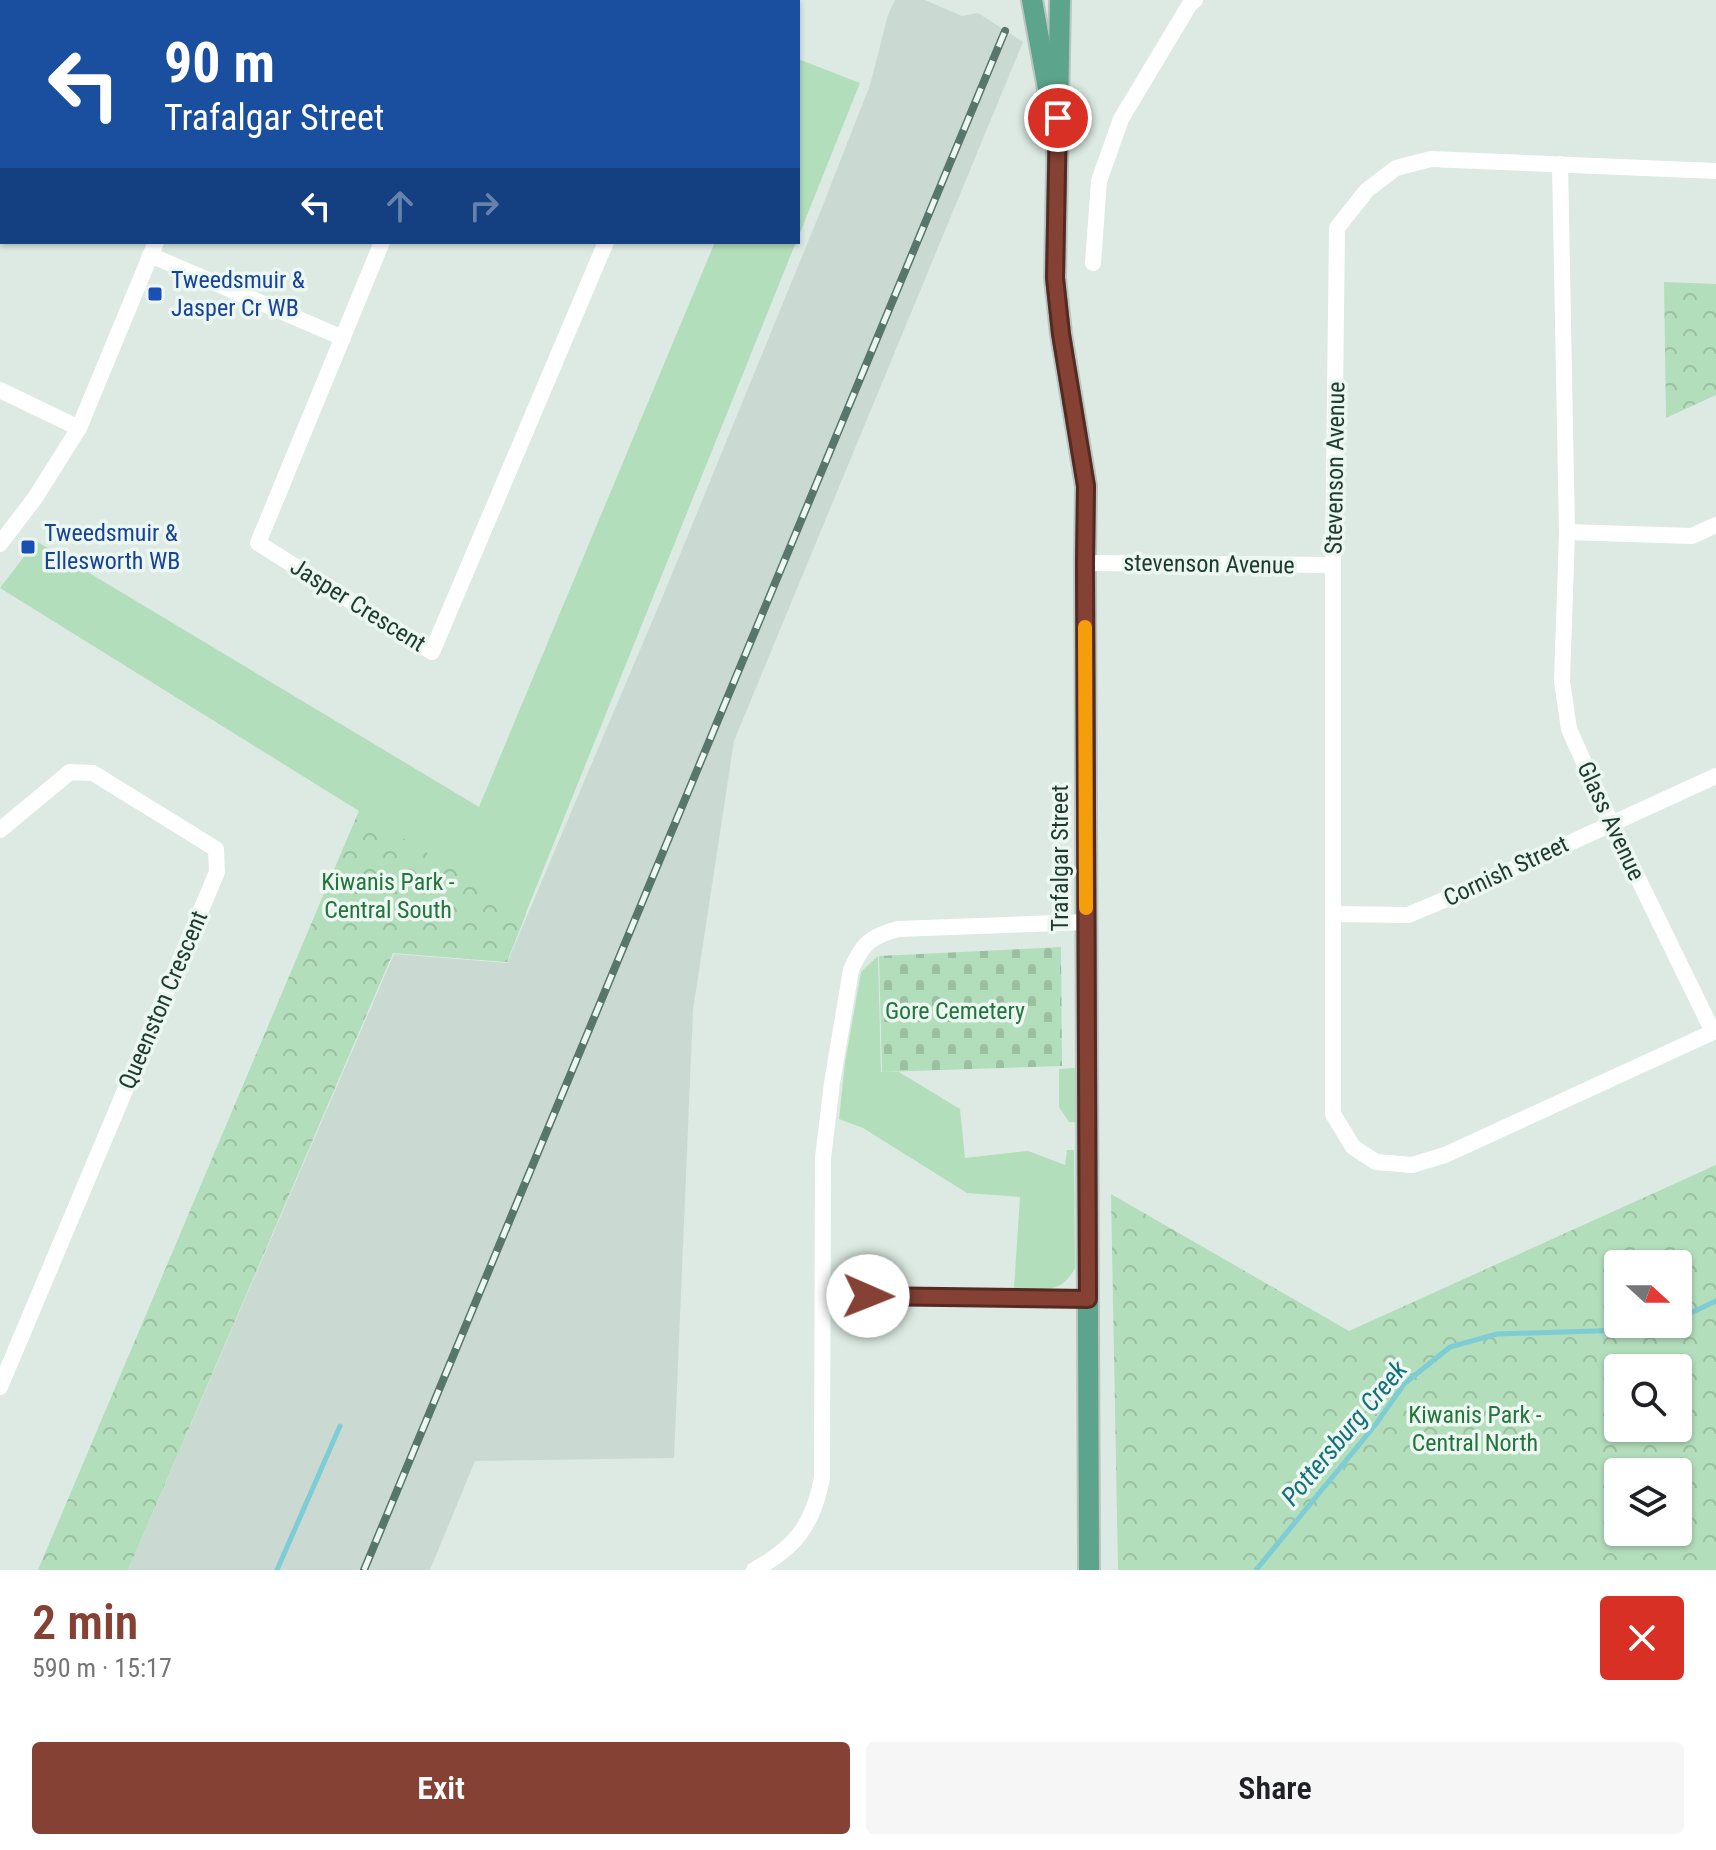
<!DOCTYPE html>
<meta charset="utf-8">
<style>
:root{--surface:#fff;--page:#f6f6f6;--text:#202124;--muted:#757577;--accent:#844134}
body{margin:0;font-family:"Roboto Condensed",sans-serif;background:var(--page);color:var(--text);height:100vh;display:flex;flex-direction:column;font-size:30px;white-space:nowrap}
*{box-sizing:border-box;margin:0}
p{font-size:26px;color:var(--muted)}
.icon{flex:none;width:44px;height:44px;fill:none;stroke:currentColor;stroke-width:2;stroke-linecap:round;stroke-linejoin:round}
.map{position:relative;height:1570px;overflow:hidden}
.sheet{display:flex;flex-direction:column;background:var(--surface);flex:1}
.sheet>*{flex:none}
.top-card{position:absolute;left:0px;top:0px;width:800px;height:244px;box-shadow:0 2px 6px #0004;background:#1a4fa0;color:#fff;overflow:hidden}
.needle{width:52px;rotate:111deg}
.fabs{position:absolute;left:1604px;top:1250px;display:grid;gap:16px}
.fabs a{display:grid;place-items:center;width:88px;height:88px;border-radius:8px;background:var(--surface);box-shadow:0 2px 6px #0004;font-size:40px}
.pin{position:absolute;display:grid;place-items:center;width:68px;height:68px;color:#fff;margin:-34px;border:4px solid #fff;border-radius:50%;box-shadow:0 2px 8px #0007}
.me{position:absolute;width:88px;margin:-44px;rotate:91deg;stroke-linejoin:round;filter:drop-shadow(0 0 6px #0008)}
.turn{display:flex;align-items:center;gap:28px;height:168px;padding:0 32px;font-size:36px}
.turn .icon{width:104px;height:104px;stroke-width:2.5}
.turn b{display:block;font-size:56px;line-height:68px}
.lanes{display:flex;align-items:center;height:76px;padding:0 32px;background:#0003;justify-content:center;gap:40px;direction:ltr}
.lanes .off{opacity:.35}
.round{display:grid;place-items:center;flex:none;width:84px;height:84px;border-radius:8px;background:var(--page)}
.overview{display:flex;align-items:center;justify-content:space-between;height:136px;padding:0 32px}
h1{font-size:48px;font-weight:600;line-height:60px;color:var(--accent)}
.cta{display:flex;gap:16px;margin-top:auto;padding:16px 32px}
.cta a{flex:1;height:92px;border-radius:8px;background:var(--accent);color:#fff;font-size:32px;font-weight:600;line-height:92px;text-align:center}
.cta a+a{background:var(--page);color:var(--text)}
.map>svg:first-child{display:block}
.built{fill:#cadad2}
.grass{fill:#b3debb}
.forest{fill:url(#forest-crowns);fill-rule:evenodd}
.cemetery{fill:url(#cemetery-stones)}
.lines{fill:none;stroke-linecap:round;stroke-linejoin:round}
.stream{stroke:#7ecdd5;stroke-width:5}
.major-casing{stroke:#bbc4c1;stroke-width:24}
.minor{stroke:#fff;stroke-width:16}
.major{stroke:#5da48d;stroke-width:20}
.rail-casing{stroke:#57766c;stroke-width:8}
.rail{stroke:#edf7f1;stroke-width:5;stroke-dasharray:15;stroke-linecap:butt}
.route-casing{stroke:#562a22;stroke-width:20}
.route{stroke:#844134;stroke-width:14}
.slow{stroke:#f59e0b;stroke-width:14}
.transit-dot{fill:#1a4fb4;stroke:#edf7f1;stroke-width:3}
.labels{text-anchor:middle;stroke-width:7;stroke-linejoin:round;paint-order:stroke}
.transit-label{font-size:24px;fill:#164399;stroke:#edf7f1;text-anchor:start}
.street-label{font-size:24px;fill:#1d3a31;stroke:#edf7f1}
.park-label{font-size:24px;fill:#24743e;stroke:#edf7f1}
.water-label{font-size:26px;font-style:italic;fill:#136f7a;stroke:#edf7f1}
</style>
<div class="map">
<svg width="1716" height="1570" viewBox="0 0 1716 1570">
<defs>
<pattern id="forest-crowns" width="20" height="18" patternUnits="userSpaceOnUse" patternTransform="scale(2)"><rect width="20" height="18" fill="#b3debb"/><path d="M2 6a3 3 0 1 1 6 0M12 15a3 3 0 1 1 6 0" fill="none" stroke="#9abfa1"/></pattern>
<pattern id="cemetery-stones" width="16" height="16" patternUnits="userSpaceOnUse" patternTransform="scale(2)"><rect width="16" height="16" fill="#b3debb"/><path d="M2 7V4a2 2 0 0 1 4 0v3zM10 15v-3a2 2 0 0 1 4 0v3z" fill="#9abfa1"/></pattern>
</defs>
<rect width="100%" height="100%" fill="#dceae3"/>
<!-- built -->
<path class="built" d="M895 0H925L962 16 978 13 1023 42 734 741 693 1010 674 1458 475 1461 430 1570H128L394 954 507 963 665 591 819 215 870 85 888 15Z"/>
<!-- grass -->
<g class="grass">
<path d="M798 59 860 83 798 238Z"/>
<path d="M715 242H796L506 962 392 952 39 1570 359 811 0 588 36 541 479 807Z"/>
<path d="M878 956 881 1072H899L960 1109 965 1158 1028 1151 1065 1165 1067 1150H1074L1075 1268C1060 1296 1042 1289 1014 1288L1020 1197 967 1193 863 1128 839 1119 845 1063 861 972Z"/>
<path d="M1075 1068 1076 1122H1069L1059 1107V1069Z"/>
</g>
<!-- forest -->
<g class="forest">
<path d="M1664 282 1716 284V395L1666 418Z"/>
<path d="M359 811 526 914 507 962 393 953 128 1570H38Z"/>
<path d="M1716 1165V1570H1118L1111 1194 1349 1331ZM1678 1264V1324H1618V1264ZM1618 1368H1678V1428H1618ZM1618 1472H1678V1532H1618Z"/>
</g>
<!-- cemetery -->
<path class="cemetery" d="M1061 947 1062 1066 882 1072 879 956Z"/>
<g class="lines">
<!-- stream -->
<g class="stream">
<path d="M1678 1319 1716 1301"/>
<path d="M277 1570 340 1426"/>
<path d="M1256 1570 1376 1424 1404 1384 1450 1347 1497 1334 1657 1329 1667 1324"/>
</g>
<!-- major casing -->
<g class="major-casing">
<g id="major">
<path d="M1032 0 1049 94"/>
<path d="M1060 0 1055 278 1061 334 1086 486 1085 563 1089 1570"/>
</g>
</g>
<!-- minor -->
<g class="minor">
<path d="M218 2V0"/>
<path d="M0 42H2"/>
<path d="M1560 164 1567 532 1562 681 1569 729 1611 823 1713 1032 1445 1155 1412 1165 1376 1162 1353 1147 1333 1114V565L1337 228 1367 190 1396 168 1431 159 1716 171"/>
<path d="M382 242 258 543 432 652 606 242"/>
<path d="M150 255 343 338"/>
<path d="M1093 263 1099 181 1121 119 1190 4 1195 0"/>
<path d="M0 390 79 428"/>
<path d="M1567 532 1692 536 1716 525"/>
<path d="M0 544 35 498 79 428 156 242"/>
<path d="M1085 563 1333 565"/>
<path d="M0 830 70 772 93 773 216 849 217 872 0 1387"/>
<path d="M1334 914 1408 915 1456 895 1716 776"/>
<path d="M824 1295 1088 1299"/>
<path d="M754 1570C795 1548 813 1525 822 1478L823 1158 832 1083 851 970C862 944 871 936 898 929L1086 922"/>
</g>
<!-- major -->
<use href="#major" class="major"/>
<!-- rail casing -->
<g class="rail-casing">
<path id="rail" d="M364 1570 1005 31"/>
</g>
<!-- rail -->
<use href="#rail" class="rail"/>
</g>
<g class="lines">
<!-- route casing -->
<g class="route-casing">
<path id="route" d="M868 1296 1088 1299 1085 563 1086 486 1061 334 1055 278 1058 118"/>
</g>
<!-- route -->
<use href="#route" class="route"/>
<!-- slow -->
<path class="slow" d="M1085 627 1086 908"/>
</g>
<!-- markers -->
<g class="transit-dot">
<rect x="147" y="286" width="16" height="16" rx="4"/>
<rect x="20" y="539" width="16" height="16" rx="4"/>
</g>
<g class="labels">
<!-- transit labels -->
<g class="transit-label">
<text x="171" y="288">Tweedsmuir &amp;<tspan x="171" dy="28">Jasper Cr WB</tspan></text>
<text x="44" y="541">Tweedsmuir &amp;<tspan x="44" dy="28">Ellesworth WB</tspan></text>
</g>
<!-- street labels -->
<g class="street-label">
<text transform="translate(1335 468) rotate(-89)" y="8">Stevenson Avenue</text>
<text transform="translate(1209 564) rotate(1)" y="8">stevenson Avenue</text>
<text transform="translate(358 605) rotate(32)" y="8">Jasper Crescent</text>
<text transform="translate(1611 821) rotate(65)" y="8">Glass Avenue</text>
<text transform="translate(1060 858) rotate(-90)" y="8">Trafalgar Street</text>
<text transform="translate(1506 871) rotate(-25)" y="8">Cornish Street</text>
<text transform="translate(163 1000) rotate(-67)" y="8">Queenston Crescent</text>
</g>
<!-- park labels -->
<g class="park-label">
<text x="388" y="890">Kiwanis Park -<tspan x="388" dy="28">Central South</tspan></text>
<text x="955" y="1019">Gore Cemetery</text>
<text x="1475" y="1423">Kiwanis Park -<tspan x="1475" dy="28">Central North</tspan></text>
</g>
<!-- water labels -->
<g class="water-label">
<text transform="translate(1344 1433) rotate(-50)" y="9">Pottersburg Creek</text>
</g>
</g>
</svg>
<div class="fabs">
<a><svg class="needle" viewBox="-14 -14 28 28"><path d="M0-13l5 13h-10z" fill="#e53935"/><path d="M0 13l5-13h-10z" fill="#757577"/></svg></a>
<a><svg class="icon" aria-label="search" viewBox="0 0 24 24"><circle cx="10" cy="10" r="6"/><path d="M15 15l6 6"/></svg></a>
<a><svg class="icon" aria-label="layers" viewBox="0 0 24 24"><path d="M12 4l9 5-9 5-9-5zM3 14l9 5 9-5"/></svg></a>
</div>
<div class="pin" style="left:1058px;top:118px;background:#d93025"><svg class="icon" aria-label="arrive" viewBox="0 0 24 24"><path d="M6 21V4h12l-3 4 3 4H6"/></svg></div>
<svg class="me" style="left:868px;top:1296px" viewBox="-20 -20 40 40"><circle r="19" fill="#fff"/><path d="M0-13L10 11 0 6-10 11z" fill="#844134"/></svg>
<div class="top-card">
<div class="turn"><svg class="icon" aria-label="left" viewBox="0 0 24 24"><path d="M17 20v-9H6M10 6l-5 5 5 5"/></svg><div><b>90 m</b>Trafalgar Street</div></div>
<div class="lanes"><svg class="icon" aria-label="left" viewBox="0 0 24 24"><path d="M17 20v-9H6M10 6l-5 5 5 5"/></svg><svg class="icon off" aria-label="ahead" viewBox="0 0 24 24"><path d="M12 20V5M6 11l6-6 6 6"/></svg><svg class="icon off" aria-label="right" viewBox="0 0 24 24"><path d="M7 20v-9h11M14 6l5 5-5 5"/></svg></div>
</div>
</div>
<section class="sheet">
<div class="overview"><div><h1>2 min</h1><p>590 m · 15:17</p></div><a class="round" style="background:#d93025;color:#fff"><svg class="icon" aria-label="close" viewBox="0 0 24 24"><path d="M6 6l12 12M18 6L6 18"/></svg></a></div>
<div class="cta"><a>Exit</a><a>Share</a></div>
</section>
